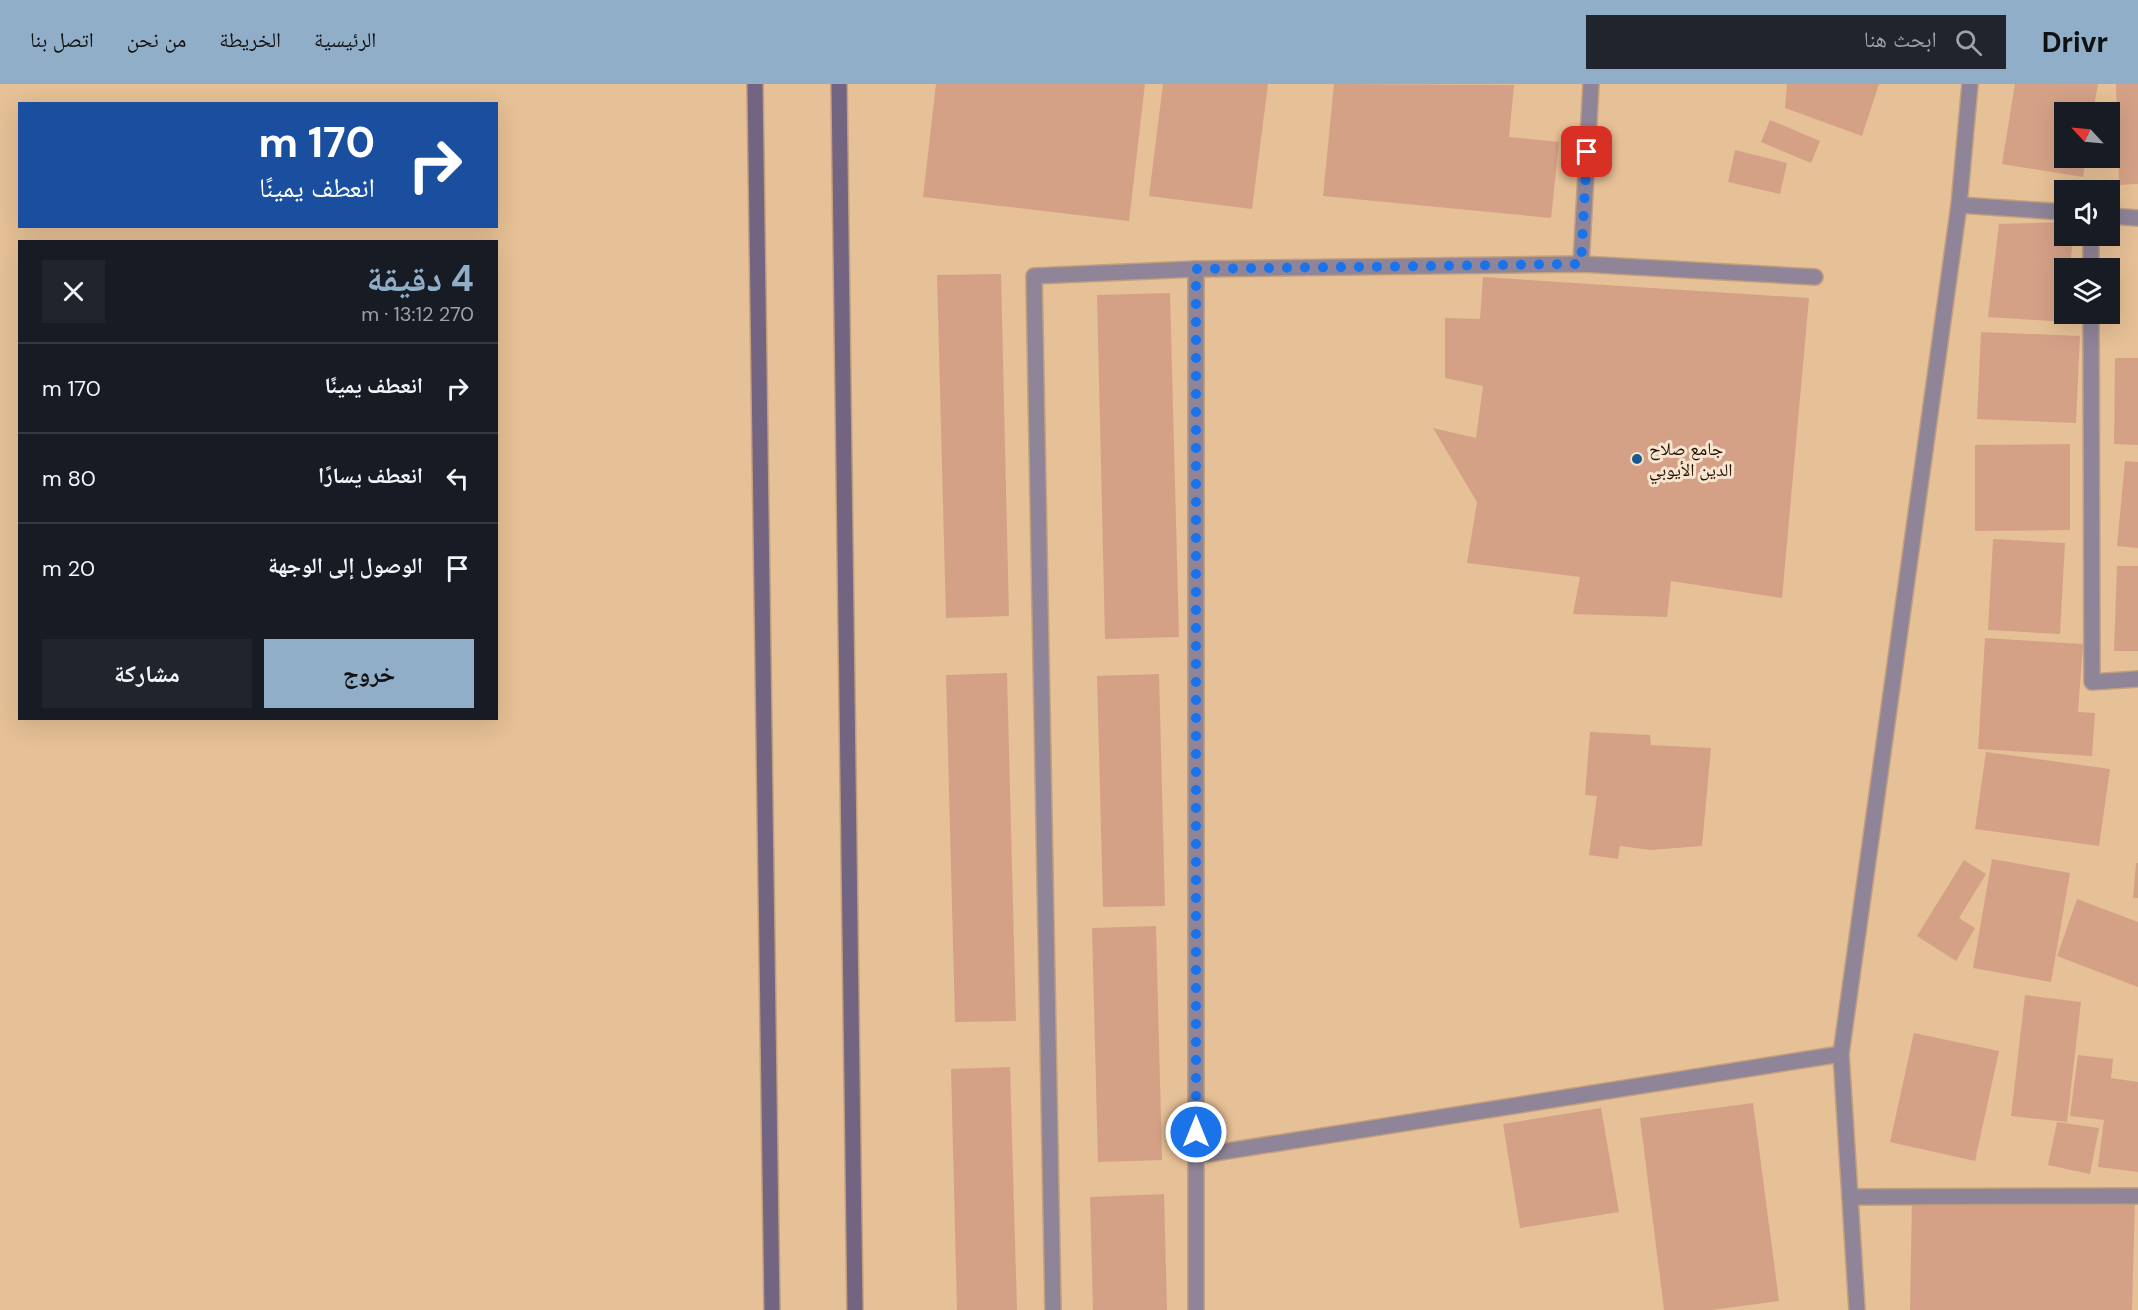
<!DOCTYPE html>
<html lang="ar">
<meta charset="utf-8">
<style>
:root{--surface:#171b24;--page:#20242c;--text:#f1f3f6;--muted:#9ea1a6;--line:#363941;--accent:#90aec8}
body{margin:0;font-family:"DM Sans","Noto Naskh Arabic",sans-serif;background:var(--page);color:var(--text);direction:rtl;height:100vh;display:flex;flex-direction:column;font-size:22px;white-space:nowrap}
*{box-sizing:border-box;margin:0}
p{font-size:20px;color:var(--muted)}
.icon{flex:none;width:33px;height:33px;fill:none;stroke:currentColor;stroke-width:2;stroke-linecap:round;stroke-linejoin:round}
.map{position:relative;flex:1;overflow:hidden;direction:ltr}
.side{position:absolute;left:18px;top:156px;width:480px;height:480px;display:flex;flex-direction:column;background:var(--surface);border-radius:0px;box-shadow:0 6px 24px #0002;direction:rtl}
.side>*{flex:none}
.hud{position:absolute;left:18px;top:18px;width:480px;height:126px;border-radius:0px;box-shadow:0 6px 24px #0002;direction:rtl;background:#1a4fa0;color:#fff;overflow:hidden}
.needle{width:39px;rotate:296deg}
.fabs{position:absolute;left:2054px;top:18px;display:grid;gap:12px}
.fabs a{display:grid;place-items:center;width:66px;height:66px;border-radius:0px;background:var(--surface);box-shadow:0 6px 24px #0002;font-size:30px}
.pin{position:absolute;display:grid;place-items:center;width:51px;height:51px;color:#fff;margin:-26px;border-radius:12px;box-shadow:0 3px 9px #0006}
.me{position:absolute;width:66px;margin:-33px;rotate:0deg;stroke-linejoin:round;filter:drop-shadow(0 0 4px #0008)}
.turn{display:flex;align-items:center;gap:21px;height:126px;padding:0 24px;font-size:27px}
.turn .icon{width:78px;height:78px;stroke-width:2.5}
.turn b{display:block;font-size:42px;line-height:51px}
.round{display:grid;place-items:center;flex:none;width:63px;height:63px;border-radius:0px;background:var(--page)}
.summary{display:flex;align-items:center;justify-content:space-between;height:102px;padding:0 24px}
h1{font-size:36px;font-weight:700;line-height:45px;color:var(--accent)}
.cta{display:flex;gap:12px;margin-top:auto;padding:12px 24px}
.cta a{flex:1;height:69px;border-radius:0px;background:var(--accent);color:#111;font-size:24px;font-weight:700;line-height:69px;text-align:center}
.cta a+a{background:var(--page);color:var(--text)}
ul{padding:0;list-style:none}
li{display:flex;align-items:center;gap:18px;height:90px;padding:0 24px;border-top:2px solid var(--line)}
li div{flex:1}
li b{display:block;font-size:22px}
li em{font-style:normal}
header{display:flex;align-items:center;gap:36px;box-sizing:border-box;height:84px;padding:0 30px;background:var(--accent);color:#111}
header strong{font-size:28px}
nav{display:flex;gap:33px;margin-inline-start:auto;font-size:21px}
.search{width:420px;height:54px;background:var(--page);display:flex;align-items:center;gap:15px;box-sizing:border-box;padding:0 21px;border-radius:0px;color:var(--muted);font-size:22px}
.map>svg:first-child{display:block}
.building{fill:#d4a187}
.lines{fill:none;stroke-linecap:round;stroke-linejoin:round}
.street-casing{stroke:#c2a07c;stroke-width:18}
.secondary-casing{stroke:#c2a07c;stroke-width:18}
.street{stroke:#8f8498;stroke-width:15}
.secondary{stroke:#736481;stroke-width:15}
.route{stroke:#1a73e8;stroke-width:10;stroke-dasharray:0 18}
.poi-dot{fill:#19598f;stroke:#f8e4cf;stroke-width:2}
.labels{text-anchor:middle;stroke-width:6;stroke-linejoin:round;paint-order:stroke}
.poi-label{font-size:18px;fill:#1e1103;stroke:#f8e4cf;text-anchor:start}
</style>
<header>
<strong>Drivr</strong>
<div class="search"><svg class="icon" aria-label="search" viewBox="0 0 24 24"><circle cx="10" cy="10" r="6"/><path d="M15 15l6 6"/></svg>ابحث هنا</div>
<nav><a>الرئيسية</a><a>الخريطة</a><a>من نحن</a><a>اتصل بنا</a></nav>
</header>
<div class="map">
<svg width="2138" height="1226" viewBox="0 0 2138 1226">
<rect width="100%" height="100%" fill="#e6c096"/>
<!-- building -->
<g class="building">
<path d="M936 0H1145L1129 137 923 113Z"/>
<path d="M1163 0H1268L1252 125 1149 112Z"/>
<path d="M1334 0 1514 1 1509 53 1559 58 1551 134 1323 112Z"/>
<path d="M1787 0H1879L1862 52 1785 24Z"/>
<path d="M2015 0H2098L2093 28H2064V74H2086L2083 93 2002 80Z"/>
<path d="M2116 0H2138V100L2119 101Z"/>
<path d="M1770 36 1820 57 1811 79 1761 58Z"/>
<path d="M1735 66 1787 79 1780 110 1728 98Z"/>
<path d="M2064 138V152H2073L2070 184H2064V230H2067L2066 238 1988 233 1999 140Z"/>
<path d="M1001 190 1009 532 946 534 937 191Z"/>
<path d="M1483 193 1809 214 1782 514 1671 497 1667 533 1573 530 1580 493 1467 479 1477 418 1433 344 1476 354 1483 302 1445 294V234L1480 235Z"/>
<path d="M1170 209 1179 553 1105 555 1097 211Z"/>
<path d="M1981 248 2080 252 2076 339 1977 335Z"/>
<path d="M2115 274H2138V361L2114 360Z"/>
<path d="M2070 360V446L1975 447V361Z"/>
<path d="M2125 377 2138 378V464L2117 462Z"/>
<path d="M1993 455 2065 459 2060 550 1988 546Z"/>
<path d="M2117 482H2138V567H2114Z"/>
<path d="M1985 554 2083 560 2078 628 2095 629 2092 672 1978 665Z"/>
<path d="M1007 589 1016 937 955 938 946 591Z"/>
<path d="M1159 590 1165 822 1103 823 1097 592Z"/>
<path d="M1590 648 1650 651 1651 661 1711 664 1702 762 1650 766 1620 762 1618 775 1589 771 1597 712 1585 711Z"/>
<path d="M1986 668 2110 685 2099 762 1975 745Z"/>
<path d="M1992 775 2070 789 2051 898 1973 884Z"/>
<path d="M1964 776 1986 790 1959 834 1975 844 1956 877 1917 852Z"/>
<path d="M2136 779H2138V814H2133Z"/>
<path d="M2077 815 2138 838V903L2057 872Z"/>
<path d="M1156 842 1162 1076 1098 1078 1092 844Z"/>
<path d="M2025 911 2081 918 2067 1038 2011 1032Z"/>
<path d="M1914 949 1999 967 1975 1077 1890 1058Z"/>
<path d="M2078 971 2113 975 2111 994 2138 998V1088L2098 1083 2104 1036 2070 1032Z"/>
<path d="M1010 983 1017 1226H957L951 985Z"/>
<path d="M1753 1019 1779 1217 1712 1226H1664L1640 1034Z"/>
<path d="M1601 1024 1619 1128 1520 1144 1503 1040Z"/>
<path d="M2057 1038 2099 1044 2090 1090 2048 1081Z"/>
<path d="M1164 1110 1167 1226H1093L1090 1113Z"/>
<path d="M1912 1114 2135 1117 2132 1226H1910Z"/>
</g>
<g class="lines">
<!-- street casing -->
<g class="street-casing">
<g id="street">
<path d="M1959 121 2064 128"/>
<path d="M2109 132 2138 134"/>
<path d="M2091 152V184"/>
<path d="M1581 180 1591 0"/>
<path d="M2091 230 2092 598 2138 595"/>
<path d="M1196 1072 1841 970"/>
<path d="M1850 1113 2138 1112"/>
<path d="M1053 1226 1034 192 1196 185 1581 180 1815 193"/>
<path d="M1196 1226V185"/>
<path d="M1857 1226 1841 970 1959 121 1970 0"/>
</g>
</g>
<!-- secondary casing -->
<g class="secondary-casing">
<g id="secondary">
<path d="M755 0 772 1226"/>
<path d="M839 0 855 1226"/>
</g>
</g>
<!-- street -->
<use href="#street" class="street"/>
<!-- secondary -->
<use href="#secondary" class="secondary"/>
</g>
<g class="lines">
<!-- route -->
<path class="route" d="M1196 1048V185L1581 180 1587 68"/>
</g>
<!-- markers -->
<circle class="poi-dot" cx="1637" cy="375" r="6"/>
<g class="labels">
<!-- poi labels -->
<g class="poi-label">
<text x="1649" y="371">جامع صلاح<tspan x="1649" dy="21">الدين الأيوبي</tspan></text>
</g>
</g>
</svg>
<div class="fabs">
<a><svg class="needle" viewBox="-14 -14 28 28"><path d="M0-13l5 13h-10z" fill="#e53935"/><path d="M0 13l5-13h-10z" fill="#9ea1a6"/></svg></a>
<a><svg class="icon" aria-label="sound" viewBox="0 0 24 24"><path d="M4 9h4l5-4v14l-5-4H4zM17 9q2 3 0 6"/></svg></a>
<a><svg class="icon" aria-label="layers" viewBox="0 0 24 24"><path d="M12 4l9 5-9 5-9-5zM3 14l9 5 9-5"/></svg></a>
</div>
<div class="pin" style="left:1587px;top:68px;background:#d93025"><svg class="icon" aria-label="arrive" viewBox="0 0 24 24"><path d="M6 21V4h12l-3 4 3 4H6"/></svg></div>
<svg class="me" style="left:1196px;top:1048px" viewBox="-20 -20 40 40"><circle r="17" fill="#1a73e8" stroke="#fff" stroke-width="3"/><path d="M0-11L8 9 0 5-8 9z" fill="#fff"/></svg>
<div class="hud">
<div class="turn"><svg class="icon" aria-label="right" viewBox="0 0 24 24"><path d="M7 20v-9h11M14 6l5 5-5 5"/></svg><div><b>170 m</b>انعطف يمينًا</div></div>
</div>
<section class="side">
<div class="summary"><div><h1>4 دقيقة</h1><p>270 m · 13:12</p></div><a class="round"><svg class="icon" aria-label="close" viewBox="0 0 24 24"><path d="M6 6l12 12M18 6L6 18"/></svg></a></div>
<ul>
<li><svg class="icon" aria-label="right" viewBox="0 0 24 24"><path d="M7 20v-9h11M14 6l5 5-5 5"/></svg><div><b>انعطف يمينًا</b></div><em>170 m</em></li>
<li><svg class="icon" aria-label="left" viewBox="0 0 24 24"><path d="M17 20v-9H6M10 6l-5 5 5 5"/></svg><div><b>انعطف يسارًا</b></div><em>80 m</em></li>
<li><svg class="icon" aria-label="arrive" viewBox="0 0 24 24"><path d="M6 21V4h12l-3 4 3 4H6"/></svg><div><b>الوصول إلى الوجهة</b></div><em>20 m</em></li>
</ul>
<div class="cta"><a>خروج</a><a>مشاركة</a></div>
</section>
</div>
